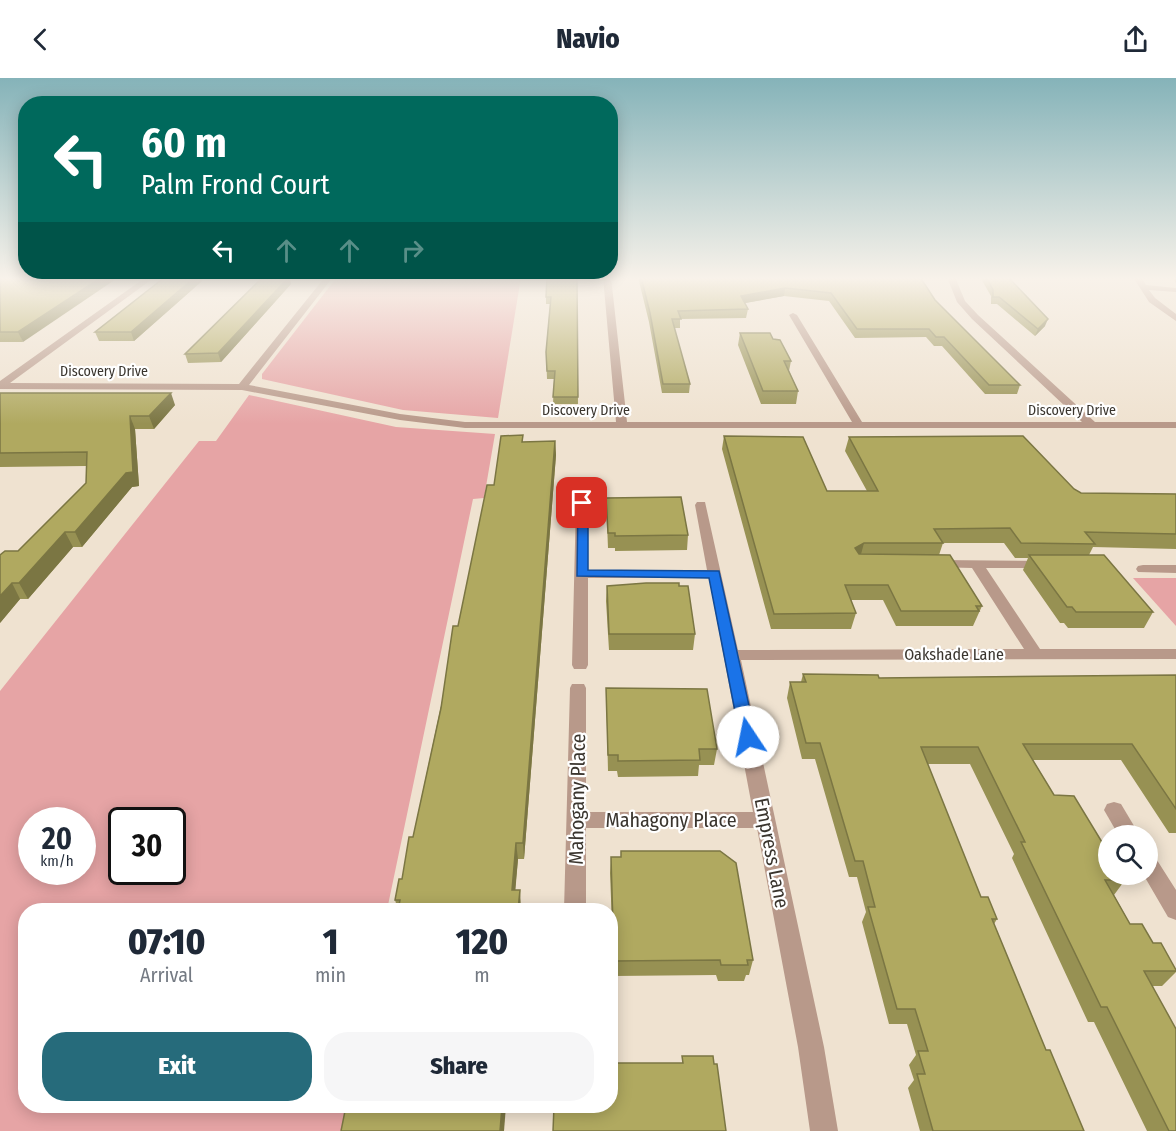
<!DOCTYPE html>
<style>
:root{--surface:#fff;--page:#f6f6f7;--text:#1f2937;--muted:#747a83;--accent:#266b7b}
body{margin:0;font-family:"Fira Sans Condensed",sans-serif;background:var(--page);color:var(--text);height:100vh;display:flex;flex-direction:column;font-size:22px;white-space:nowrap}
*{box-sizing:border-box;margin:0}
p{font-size:20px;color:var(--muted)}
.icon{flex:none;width:33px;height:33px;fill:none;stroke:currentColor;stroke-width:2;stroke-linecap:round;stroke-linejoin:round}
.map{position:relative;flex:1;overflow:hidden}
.side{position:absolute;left:18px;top:825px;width:600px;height:210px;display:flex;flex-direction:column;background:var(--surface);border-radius:24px;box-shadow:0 3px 15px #0003}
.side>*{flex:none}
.guide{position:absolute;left:18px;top:18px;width:600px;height:183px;border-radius:24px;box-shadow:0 3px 15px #0003;background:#00695c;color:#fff;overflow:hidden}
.buttons{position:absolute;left:1098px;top:747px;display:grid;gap:12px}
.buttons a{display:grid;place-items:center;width:60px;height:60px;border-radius:50%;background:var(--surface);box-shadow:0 3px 15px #0003;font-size:30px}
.speed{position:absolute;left:18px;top:729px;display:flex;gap:12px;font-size:30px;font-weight:700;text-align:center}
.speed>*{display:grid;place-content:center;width:78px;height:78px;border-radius:50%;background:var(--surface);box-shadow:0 3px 15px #0003;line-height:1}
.speed small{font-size:15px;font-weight:400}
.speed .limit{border:3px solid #111;border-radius:9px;background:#fff;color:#111}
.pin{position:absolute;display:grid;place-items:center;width:51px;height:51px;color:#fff;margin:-26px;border-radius:12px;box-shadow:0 3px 9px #0006}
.me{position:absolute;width:66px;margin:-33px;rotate:349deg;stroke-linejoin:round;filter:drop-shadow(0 0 4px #0008)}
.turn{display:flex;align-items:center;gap:21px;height:126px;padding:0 24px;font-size:27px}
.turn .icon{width:78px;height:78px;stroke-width:2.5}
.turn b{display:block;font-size:42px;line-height:51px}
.lanes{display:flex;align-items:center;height:57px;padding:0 24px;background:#0003;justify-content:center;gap:30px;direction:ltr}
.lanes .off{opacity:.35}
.eta{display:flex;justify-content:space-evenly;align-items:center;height:102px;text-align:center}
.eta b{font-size:36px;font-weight:800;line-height:42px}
.action{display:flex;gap:12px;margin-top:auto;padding:12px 24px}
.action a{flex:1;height:69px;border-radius:24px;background:var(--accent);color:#fff;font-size:24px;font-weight:800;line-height:69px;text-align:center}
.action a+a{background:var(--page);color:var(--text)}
header{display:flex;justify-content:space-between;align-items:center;height:78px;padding:0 24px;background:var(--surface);font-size:27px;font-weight:800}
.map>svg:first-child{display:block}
.green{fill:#e6a4a5;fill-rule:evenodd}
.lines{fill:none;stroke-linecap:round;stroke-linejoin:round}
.minor{fill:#b8998a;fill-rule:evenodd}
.wall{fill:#979153}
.shaded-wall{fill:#7b7643}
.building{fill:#b0a960;stroke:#7b7643;stroke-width:1.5}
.route{fill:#1a73e8;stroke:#114b97;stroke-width:1.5}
.labels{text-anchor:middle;stroke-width:4.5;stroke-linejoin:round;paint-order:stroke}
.far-street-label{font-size:14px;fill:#3a352e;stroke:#fff}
.street-label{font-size:16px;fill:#3a352e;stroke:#fff}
.near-street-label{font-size:20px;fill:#3a352e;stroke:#fff}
</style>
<header><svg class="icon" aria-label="back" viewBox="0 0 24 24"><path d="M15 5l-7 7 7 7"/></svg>Navio<svg class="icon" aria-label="share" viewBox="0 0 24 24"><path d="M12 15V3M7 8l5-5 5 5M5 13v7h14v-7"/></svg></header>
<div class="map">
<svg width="1176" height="1053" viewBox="0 0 1176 1053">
<rect width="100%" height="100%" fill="#efe2d0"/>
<!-- green -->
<g class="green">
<path d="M337 199H521L498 340 403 332 262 301V296Z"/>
<path d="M249 317 396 349 495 356 484 420 473 421 387 832H26V1028H347L341 1053H0V613L199 363H216ZM32 742H82V794H32ZM122 742H172V794H122Z"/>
<path d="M1133 500H1176V548Z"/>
</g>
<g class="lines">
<!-- minor -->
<g class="minor">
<path d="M146 199H155L10 305 239 306 325 199H333L249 307 400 336 465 344H616L603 199H611L627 344H852L789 237 793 235 797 237 862 344H1082L972 241 957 224 947 199H955L965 223 978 237 1095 344H1176V350H465L400 342 242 312 0 311V303Z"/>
<path d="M1133 199H1141L1146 207 1176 210V214L1149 212 1155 220 1176 236V243L1149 224Z"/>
<path d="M582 421 588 425V492H707L695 427 697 424H705L738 572 1024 571 972 490 933 489 931 486 933 483 938 482 1051 483 1053 486 1051 489 1046 490H986L1040 571H1176V581L741 582 824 969 838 1053H810L798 969 757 750H586V832H564L570 610 572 606H584L586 610V734H753L709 500H588V587L586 591H574L572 587 576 425Z"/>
<path d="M1143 487H1176V495L1138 494 1136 491 1138 488Z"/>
<path d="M1114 724 1121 726 1140 758H1119L1104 732 1107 726Z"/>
<path d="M1148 777 1155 779 1176 812V842L1168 839 1143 796H1148Z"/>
</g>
</g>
<!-- wall -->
<g class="wall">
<path d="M0 199 23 264H0Z"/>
<path d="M165 199H200L202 203 134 263H99L95 254Z"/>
<path d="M577 199 578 326H553L554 301H547L546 274 550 226H546V219Z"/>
<path d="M638 199H921L922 202 935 222 1020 307 1017 316H985L942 268H934L926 259 855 260 829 223 784 218 744 225 748 231 746 240 680 241V250H674L690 306 689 315H662L649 244Z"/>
<path d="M980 199H1008L1045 248 1035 258 997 226H991V218Z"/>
<path d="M1172 199H1176V205Z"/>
<path d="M291 206 221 284 188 285 185 276Z"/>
<path d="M740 255 773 261 791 283 789 293 798 313 796 326H761L738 267Z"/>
<path d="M0 315 175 327 154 351H135L139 408 132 409 82 469H73L28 521H20L0 545 18 473 86 405V388L0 389Z"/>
<path d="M724 358 827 413H867L845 373 849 359 1074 411 1081 415 1176 416V471L1093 469 1089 477 1153 534 1144 550H1068L1064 545H1060L1023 492 1028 480H1015L1004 465H943L939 477 982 528 973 548H896L883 522H851L856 535 851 551H771L722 371Z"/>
<path d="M555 363 556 377 524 781H518L515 812 521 828V832H398L395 822 402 801 413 759 458 548 494 407 523 364Z"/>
<path d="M606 420 688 457 687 472 615 473V470H608Z"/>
<path d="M607 508 695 556 693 572H609L606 523Z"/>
<path d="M803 596 879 600 1176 597V755H1169L1121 682H1033L1054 717 1125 802 1114 817 1130 846 1153 865 1176 892V894L1162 908H1153L1176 1053H1147L1094 944H1088L1012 780 1014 776 970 686H927L981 819 997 841 994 846 1046 972 1084 1053H920L908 1010 914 1002 909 987 916 977 907 946H889L862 844 866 834 857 799H849L815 681H802L787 620 790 604H801Z"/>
<path d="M606 610 717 671 714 687H699L698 698 618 699 617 693H608Z"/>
<path d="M611 779 753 882 749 897H746L744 903H718L716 897 614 898 610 795Z"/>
</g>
<!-- shaded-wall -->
<g class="shaded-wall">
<path d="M102 199H119L23 264 18 254Z"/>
<path d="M195 199H200L202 203 134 263 131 254Z"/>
<path d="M289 199H290L291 206 221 284 218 275Z"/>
<path d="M785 210 784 218 740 226 741 218Z"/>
<path d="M1048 241 1045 248 1035 258 1038 251Z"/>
<path d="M171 315 175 327 154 351 149 338Z"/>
<path d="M130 338 135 351 139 408 132 409 82 469 75 454 126 395Z"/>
<path d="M555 363 556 377 524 781 523 765Z"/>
<path d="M65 454 73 469 28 521 19 505Z"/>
<path d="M864 465 860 480 855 470Z"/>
<path d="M12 505 20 521 0 545V518Z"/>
<path d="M516 765 518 781 514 828 512 812Z"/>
<path d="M520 812 521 832H518Z"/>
<path d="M502 1028H506L504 1053H500Z"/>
</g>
<!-- building -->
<g class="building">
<path d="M0 199H102L18 254H0Z"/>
<path d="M165 199H195L131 254H95Z"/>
<path d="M263 199H289L218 275 185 276Z"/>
<path d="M547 199H577L578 319H553L555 293H547L546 274 551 219H546Z"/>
<path d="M641 199H921L922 202 935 222 1020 307H989L944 259H936L929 251H857L831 215 785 210 741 218 748 231 678 233 681 241H672L690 306H663L650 235Z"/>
<path d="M986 199H1008L1048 241 1038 251 999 219H993V212Z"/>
<path d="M740 255H770L773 261 780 262 791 283H784L798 313H763Z"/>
<path d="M0 315H171L149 338H130L133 394 126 395 75 454H65L19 505H12L0 518V477L5 473H18L86 405 87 374 0 375Z"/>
<path d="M523 357 522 364 555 363 523 765H516L512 812H520L518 832H398L400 822H395L399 801H402L409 759H413L441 630 453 548H458L487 407H494L501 358Z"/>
<path d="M724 358 803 359 827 413H878L849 359 1023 358 1074 411 1081 415 1176 416V456L1085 454 1095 466 1021 465 1010 450 934 451 943 465H864L855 470 859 476 950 477 982 528H976L979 533H901L888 507H845L856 535 774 536Z"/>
<path d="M681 419 688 457 615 458V455H608L606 420Z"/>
<path d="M1029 477H1104L1153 534H1076L1072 529H1067Z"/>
<path d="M646 505H679V508H688L695 556H609L607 508Z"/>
<path d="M803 596 878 597 879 600 1176 597V731L1132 666H1023L1054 717 1074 718 1108 774V796H1122L1125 802H1105L1130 846H1142L1153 865H1161L1176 892V893H1144L1176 951V1053H1169L1107 929H1101L1021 764H1025L978 669H921L981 819H988L997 841H992L1046 972H1050L1084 1053H933L917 996H925L918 973H928L915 931H897L868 829H875L863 783H855L820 665H806L790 604H806Z"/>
<path d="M606 610 707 611 717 671H699L700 682 618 683V677H608Z"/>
<path d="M621 773H720L736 785 753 882H747L748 887H721L720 882 614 883 611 779H621Z"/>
<path d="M682 978H713L714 986H717L726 1053H553L554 1028H610V985H683Z"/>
<path d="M346 1028H502L500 1053H341Z"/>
</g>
<!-- sky -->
<linearGradient id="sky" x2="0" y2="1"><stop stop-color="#85b3b9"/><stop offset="0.58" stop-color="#f8f2ea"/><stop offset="1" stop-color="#f8f2ea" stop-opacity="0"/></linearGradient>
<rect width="1176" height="346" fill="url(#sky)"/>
<!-- route -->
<path class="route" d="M578 423 588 425V492L719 493 756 659 754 664H742L740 659 709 500 577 498Z"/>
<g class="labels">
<!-- far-street labels -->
<g class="far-street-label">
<text x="104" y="298">Discovery Drive</text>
<text x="586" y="337">Discovery Drive</text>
<text x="1072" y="337">Discovery Drive</text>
</g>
<!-- street labels -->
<g class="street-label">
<text x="954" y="582">Oakshade Lane</text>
</g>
<!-- near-street labels -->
<g class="near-street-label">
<text transform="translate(577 721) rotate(-89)" y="7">Mahogany Place</text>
<text x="671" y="749">Mahagony Place</text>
<text transform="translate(772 775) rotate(79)" y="7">Empress Lane</text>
</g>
</g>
</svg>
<div class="buttons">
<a><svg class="icon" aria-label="search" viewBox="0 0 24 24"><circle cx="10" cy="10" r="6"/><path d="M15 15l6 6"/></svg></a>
</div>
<div class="speed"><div>20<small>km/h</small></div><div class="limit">30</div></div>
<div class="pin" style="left:582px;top:425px;background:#d93025"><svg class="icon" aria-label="arrive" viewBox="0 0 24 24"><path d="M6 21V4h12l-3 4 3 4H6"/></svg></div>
<svg class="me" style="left:748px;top:659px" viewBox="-20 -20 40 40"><circle r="19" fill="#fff"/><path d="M0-13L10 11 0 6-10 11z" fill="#1a73e8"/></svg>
<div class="guide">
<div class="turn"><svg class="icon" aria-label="left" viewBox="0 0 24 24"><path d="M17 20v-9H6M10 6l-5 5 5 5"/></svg><div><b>60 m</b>Palm Frond Court</div></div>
<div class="lanes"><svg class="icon" aria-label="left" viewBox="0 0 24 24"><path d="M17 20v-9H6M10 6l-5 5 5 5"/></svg><svg class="icon off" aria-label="ahead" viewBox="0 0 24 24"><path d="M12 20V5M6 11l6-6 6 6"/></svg><svg class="icon off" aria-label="ahead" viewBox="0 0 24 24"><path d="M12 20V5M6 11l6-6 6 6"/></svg><svg class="icon off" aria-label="right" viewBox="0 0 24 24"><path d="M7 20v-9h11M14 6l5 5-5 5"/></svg></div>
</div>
<section class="side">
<div class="eta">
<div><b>07:10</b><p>Arrival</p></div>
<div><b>1</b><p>min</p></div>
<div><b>120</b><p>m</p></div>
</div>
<div class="action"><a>Exit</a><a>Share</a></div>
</section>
</div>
